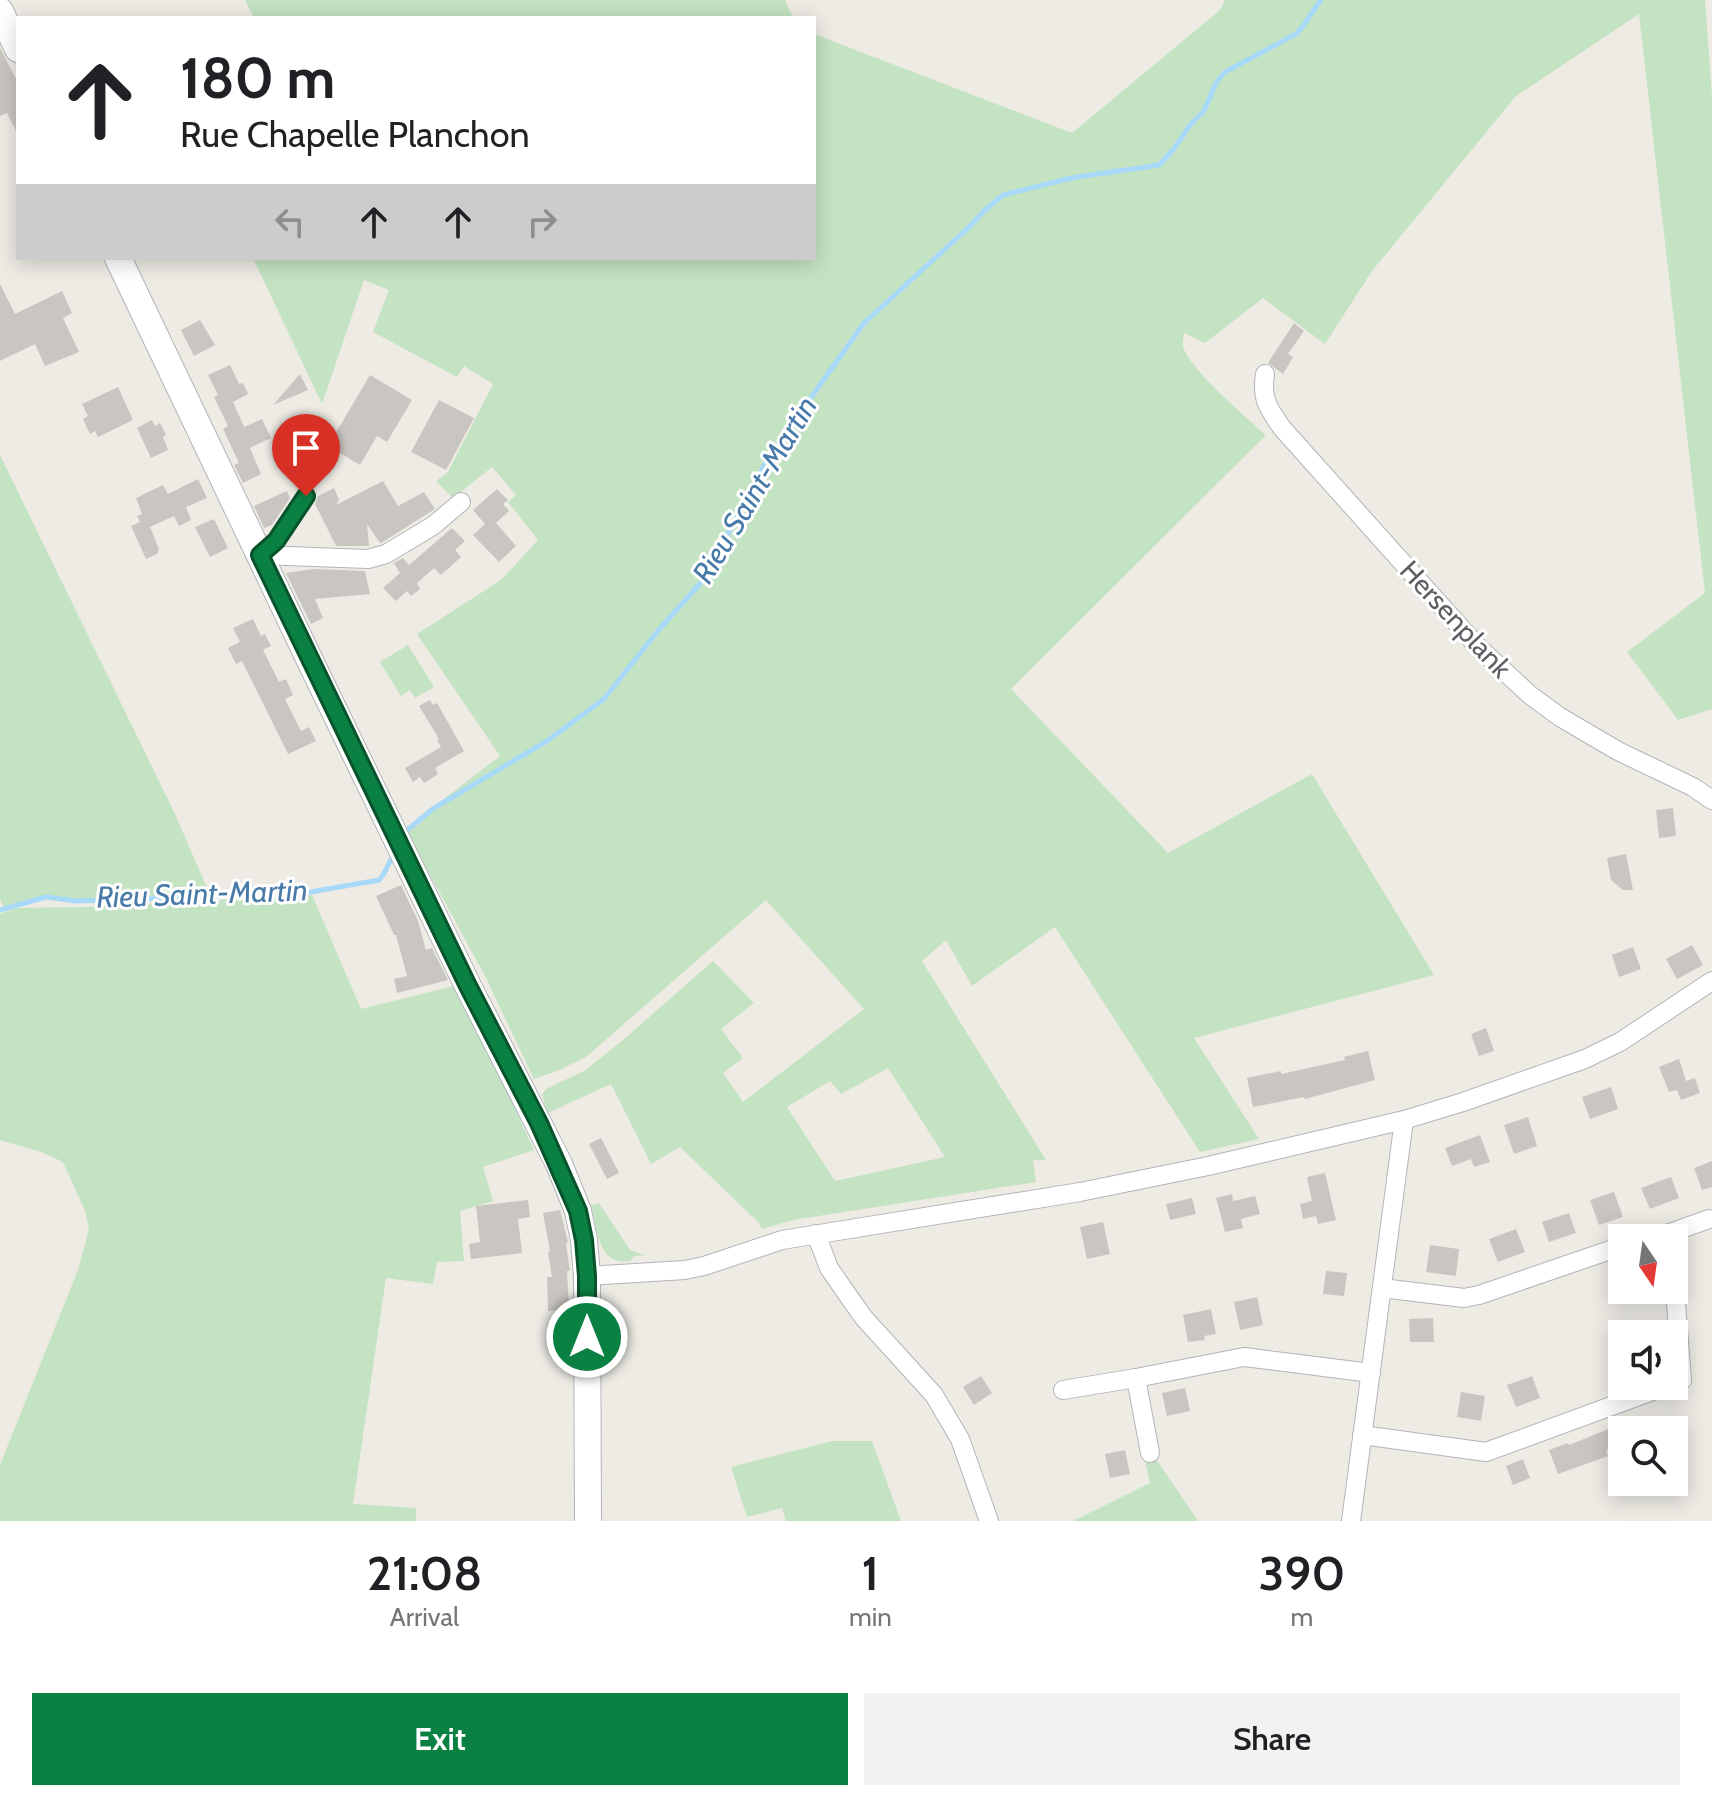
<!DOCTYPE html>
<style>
:root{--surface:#fff;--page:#f2f2f2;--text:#202124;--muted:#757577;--accent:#0b8043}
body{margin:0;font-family:Cabin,sans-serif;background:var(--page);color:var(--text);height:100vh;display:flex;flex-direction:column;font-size:30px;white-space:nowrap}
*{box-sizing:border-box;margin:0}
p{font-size:26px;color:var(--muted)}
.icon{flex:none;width:44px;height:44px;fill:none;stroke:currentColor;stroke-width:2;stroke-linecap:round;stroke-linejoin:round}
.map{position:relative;height:1521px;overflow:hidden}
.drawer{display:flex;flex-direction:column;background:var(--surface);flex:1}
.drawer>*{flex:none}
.top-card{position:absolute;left:16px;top:16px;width:800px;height:244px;border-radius:0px;box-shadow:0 4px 20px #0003;background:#fff;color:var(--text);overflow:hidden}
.needle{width:52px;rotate:167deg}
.tools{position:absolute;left:1608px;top:1224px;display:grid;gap:16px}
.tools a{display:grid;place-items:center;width:80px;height:80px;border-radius:0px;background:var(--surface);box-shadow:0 4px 20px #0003;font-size:40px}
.pin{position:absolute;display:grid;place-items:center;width:68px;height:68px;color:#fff;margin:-82px -34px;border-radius:50% 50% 50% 0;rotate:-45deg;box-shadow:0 0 8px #0007}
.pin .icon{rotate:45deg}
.me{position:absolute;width:88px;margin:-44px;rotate:0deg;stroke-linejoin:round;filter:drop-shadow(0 0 6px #0008)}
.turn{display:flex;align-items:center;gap:28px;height:168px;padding:0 32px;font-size:36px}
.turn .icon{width:104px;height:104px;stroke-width:2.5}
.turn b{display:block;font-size:56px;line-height:68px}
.lanes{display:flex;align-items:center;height:76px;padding:0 32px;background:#0003;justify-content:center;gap:40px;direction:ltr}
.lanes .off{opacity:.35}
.eta{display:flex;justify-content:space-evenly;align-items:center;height:136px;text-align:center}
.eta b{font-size:48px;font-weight:600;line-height:56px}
.action{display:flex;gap:16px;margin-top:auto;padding:16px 32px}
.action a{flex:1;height:92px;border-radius:0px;background:var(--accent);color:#fff;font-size:32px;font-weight:600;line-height:92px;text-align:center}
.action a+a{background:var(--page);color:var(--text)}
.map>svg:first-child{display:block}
.green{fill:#c4e3c2;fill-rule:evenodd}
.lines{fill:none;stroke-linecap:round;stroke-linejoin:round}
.stream{stroke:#a9d9f9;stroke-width:5}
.building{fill:#c9c6c2}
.street-casing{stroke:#b1b5b8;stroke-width:20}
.secondary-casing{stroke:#b1b4b8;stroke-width:28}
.street{stroke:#fff;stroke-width:18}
.secondary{stroke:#fff;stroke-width:26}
.route-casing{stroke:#07532c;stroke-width:20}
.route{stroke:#0b8043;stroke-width:14}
.labels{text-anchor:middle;stroke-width:6;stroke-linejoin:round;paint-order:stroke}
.street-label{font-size:28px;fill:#5c6064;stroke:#fff}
.water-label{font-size:30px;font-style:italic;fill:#477aa9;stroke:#fff}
</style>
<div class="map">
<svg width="1712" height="1521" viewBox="0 0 1712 1521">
<rect width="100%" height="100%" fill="#edebe4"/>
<!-- green -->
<g class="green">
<path d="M245 0H785L793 18H254Z"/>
<path d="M1225 0H1705L1712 96V709L1678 720 1627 652 1705 593 1639 14 1516 96 1372 271 1325 344 1263 298 1205 343 1184 333C1184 336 1182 343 1183 346 1188 368 1247 418 1266 435L1011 689 1168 853 1312 774 1434 975 1194 1038 1259 1139 1200 1152 1055 927 972 986 946 940 922 961 1046 1160H1033L1036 1182 793 1220 762 1229 759 1223 680 1147 651 1164 611 1084 548 1113 542 1095 546 1089 584 1071 623 1040 713 961 754 1003 721 1029 743 1058 723 1073 743 1102 864 1009 766 900 586 1057 559 1070 534 1079 484 974 405 829 500 756 417 634 501 580 538 540 508 502 516 495 492 467 453 498 436 481 448 472 493 384 464 366 457 377 373 332 389 290 364 280 322 404 253 258H814V34L1072 133 1220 10ZM888 1068 945 1157 835 1181 787 1107 830 1081 841 1094Z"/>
<path d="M0 455 175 814 210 895 76 901 46 897 4 908 0 899Z"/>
<path d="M408 645 434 687 415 698 410 690 401 696 380 662Z"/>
<path d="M312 895 361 1009 458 985 534 1150 483 1167 493 1201 460 1211 464 1261 437 1262 433 1284 386 1278 353 1504 416 1508V1521H0V1465L78 1270 89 1229 85 1211 63 1162 41 1152 0 1140V914L16 908 85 907Z"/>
<path d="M599 1203 630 1250 645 1255 634 1256 630 1261C597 1266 598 1229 591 1205Z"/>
<path d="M832 1441H872L901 1521H786L782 1508 747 1517 731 1467Z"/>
<path d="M1156 1459 1198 1521H1073L1150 1483 1145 1460Z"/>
</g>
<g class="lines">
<!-- stream -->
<g class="stream">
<path d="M406 831 434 808 547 741 604 699 657 632 704 579 768 458 864 323 967 229 985 210 1003 195 1071 178 1159 165 1173 150 1190 125 1204 111 1216 83 1225 72 1296 34C1306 24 1312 11 1321 0"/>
<path d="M0 910 46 897 76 901 209 897 238 894 253 889 268 887 285 892 305 893 379 880C386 873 387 865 392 858"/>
</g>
</g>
<!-- building -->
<g class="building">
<path d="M0 48 18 83V135L7 113 0 116Z"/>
<path d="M0 284 15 314 62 291 72 313 63 318 79 352 45 366 35 344 0 361Z"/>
<path d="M200 320 215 345 194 356 181 330Z"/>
<path d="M1294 323 1304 331 1288 354 1293 357 1283 374 1268 363Z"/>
<path d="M230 365 239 384 243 383 248 394 233 402 244 427 262 419 271 438 250 448 261 474 243 483 234 465 239 463 223 429 228 426 214 397 218 395 208 375Z"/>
<path d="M300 374 308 390 273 405Z"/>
<path d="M370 375 412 400 387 442 377 436 360 465 328 446Z"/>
<path d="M118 387 133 420 98 437 95 431 90 434 83 419 88 416 82 404Z"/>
<path d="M439 400 474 418 446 470 411 452Z"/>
<path d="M152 420 155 426 160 423 166 435 163 437 168 450 151 458 137 428Z"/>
<path d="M198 479 207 498 186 507 191 520 179 526 174 516 150 527 159 549 157 554 146 559 131 526 140 522 137 516 142 514 136 498 163 485 168 494Z"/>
<path d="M383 481 398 506 424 492 435 509 381 543H380L367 524 369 546H336L315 504 318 496 334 488 339 500 336 505Z"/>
<path d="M497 489 508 500 503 504 509 511 496 523 516 546 499 562 473 535 485 524 473 510Z"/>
<path d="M287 491 290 498 272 525 264 528 254 506Z"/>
<path d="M214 519 228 548 210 557 195 527Z"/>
<path d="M452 528 465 541 455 550 461 557 441 575 434 568 417 583 420 589 411 596 407 591 396 601 383 588 400 573 394 563 403 558 409 565Z"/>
<path d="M314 569 365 571 370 594 315 599 323 618 311 624 286 573Z"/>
<path d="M253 619 261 636 265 634 271 646 263 650 279 682 286 679 293 695 285 699 301 731 309 727 316 741 288 754 242 661 236 664 228 648 240 642 233 628Z"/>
<path d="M430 700 433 705 437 703 464 751 435 768 438 774 424 783 420 777 413 782 405 768 441 747 437 740 439 739 419 706Z"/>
<path d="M1673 808 1676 836 1659 838 1656 810Z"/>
<path d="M1626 854 1633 890H1623L1611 880 1607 858Z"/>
<path d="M401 885 418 921 426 950 432 948 448 980 397 993 394 979 407 976 396 935H394L376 896Z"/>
<path d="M1692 945 1703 965 1677 979 1666 959Z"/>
<path d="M1633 947 1641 969 1619 977 1612 955Z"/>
<path d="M1486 1028 1494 1051 1479 1056 1471 1034Z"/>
<path d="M1368 1051 1375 1080 1305 1099 1304 1097 1253 1107 1247 1078 1281 1071V1074L1345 1060 1344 1057Z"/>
<path d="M1679 1059 1686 1081 1695 1078 1700 1093 1681 1100 1677 1090 1669 1092 1659 1067Z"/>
<path d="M1611 1087 1618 1109 1590 1119 1582 1097Z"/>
<path d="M1528 1117 1537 1146 1514 1154 1504 1125Z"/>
<path d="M1480 1135 1490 1162 1474 1167 1471 1159 1452 1166 1445 1148Z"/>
<path d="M601 1138 619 1173 607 1179 589 1144Z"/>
<path d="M1712 1161V1187L1702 1190 1694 1168Z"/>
<path d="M1325 1173 1336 1220 1318 1224 1316 1216 1303 1219 1300 1204 1312 1201 1307 1177Z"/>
<path d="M1671 1177 1679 1198 1650 1209 1641 1188Z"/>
<path d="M1614 1192 1623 1217 1599 1225 1590 1200Z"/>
<path d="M1232 1194 1233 1201 1255 1196 1260 1214 1241 1219 1243 1228 1225 1232 1216 1198Z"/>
<path d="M1192 1198 1196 1214 1170 1220 1166 1204Z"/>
<path d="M528 1200 530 1217 518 1219 522 1253 471 1259 469 1244 480 1242 476 1206Z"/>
<path d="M560 1210 568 1242 566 1244 570 1271H567L569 1309 548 1311 547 1277H552L548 1252 550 1251 543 1213Z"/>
<path d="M1569 1213 1576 1233 1549 1242 1542 1222Z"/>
<path d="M1103 1222 1110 1254 1087 1259 1080 1227Z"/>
<path d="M1516 1229 1525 1252 1498 1262 1489 1239Z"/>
<path d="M1430 1245 1459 1249 1456 1276 1426 1272Z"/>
<path d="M1326 1271 1347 1273 1344 1296 1323 1294Z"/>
<path d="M1257 1297 1263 1325 1240 1330 1234 1302Z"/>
<path d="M1211 1309 1216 1334 1204 1336 1205 1340 1188 1342 1183 1315Z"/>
<path d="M1433 1318 1434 1342H1410L1409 1319Z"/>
<path d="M981 1376 992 1393 974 1405 963 1387Z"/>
<path d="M1532 1376 1540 1398 1516 1407 1507 1385Z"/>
<path d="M1185 1388 1190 1411 1167 1416 1162 1393Z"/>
<path d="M1461 1392 1485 1396 1481 1421 1457 1417Z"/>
<path d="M1611 1428 1617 1446 1606 1450 1608 1456 1558 1474 1549 1450 1568 1443 1569 1445Z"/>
<path d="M1125 1450 1130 1474 1110 1478 1105 1454Z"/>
<path d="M1523 1459 1530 1478 1513 1485 1506 1466Z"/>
</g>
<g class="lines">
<!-- street casing -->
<g class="street-casing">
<g id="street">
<path d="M1265 374C1261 399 1268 408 1282 428L1478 647 1530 695 1560 717 1618 751 1693 787 1712 800"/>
<path d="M260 555 368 559 386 554 434 525 461 502"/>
<path d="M260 555 276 541 306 496"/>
<path d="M816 1234 829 1268 849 1297 864 1318 934 1395 960 1439 989 1521"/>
<path d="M1650 1238 1670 1233"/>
<path d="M1671 1238 1670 1233 1709 1219"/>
<path d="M587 1276 685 1270 704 1266 782 1240 1080 1192 1208 1166 1404 1120 1463 1102 1585 1059 1620 1042 1712 981"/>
<path d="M1674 1278 1682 1380 1674 1383"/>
<path d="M1382 1288 1464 1298 1479 1295 1622 1246"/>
<path d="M1136 1378 1150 1453"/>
<path d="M1063 1390 1136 1378 1244 1357 1371 1373"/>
<path d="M1362 1435 1486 1452 1666 1386"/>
<path d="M1351 1521 1404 1120"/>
</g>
</g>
<!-- secondary casing -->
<g class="secondary-casing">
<g id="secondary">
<path d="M0 11 18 49"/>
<path d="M118 258 314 669 468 986 559 1164 578 1211 584 1240 587 1276 588 1521"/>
</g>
</g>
<!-- street -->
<use href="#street" class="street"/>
<!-- secondary -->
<use href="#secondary" class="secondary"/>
</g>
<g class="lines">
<!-- route casing -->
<g class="route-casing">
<path id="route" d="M306 496 276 541 260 555 468 986 539 1123 578 1211 584 1240 587 1276V1337"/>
</g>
<!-- route -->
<use href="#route" class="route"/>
</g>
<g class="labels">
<!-- street labels -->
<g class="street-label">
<text transform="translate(1456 619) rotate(47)" y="10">Hersenplank</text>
</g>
<!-- water labels -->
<g class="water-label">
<text transform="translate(755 490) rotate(-59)" y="10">Rieu Saint-Martin</text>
<text transform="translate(202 894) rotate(-2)" y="10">Rieu Saint-Martin</text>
</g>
</g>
</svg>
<div class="tools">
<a><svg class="needle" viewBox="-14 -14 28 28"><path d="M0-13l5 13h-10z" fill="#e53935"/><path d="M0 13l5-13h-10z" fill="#757577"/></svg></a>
<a><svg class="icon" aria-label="sound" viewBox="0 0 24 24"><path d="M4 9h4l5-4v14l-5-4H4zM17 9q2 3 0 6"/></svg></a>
<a><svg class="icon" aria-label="search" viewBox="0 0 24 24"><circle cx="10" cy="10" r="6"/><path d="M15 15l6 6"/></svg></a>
</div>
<div class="pin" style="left:306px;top:496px;background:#d93025"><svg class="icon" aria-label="arrive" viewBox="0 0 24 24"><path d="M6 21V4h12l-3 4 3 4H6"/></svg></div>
<svg class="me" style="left:587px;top:1337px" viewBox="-20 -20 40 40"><circle r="17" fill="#0b8043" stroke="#fff" stroke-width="3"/><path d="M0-11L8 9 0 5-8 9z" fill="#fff"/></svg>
<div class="top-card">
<div class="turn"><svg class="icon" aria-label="ahead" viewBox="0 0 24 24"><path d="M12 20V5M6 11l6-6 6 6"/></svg><div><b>180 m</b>Rue Chapelle Planchon</div></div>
<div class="lanes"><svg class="icon off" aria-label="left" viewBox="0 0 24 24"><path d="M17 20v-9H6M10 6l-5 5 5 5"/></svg><svg class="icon" aria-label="ahead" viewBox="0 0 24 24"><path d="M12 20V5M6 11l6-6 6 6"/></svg><svg class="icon" aria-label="ahead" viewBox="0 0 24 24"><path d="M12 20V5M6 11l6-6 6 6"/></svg><svg class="icon off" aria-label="right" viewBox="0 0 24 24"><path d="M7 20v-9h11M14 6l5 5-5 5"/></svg></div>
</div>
</div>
<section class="drawer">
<div class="eta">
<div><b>21:08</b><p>Arrival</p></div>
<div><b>1</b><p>min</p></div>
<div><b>390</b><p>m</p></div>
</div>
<div class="action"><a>Exit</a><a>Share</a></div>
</section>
